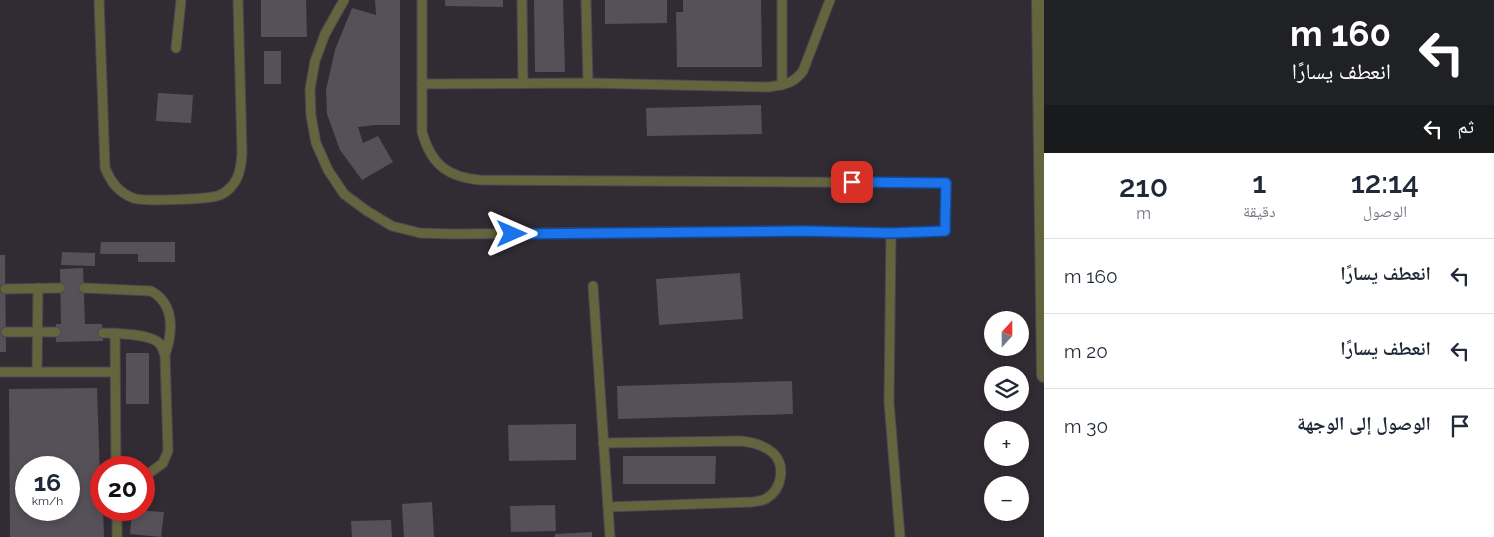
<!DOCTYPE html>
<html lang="ar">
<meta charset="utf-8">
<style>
:root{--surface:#fff;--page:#f6f6f7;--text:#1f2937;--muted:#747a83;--line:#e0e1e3}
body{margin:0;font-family:Raleway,"Noto Naskh Arabic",sans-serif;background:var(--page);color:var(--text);direction:rtl;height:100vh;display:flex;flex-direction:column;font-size:19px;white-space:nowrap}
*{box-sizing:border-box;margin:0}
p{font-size:16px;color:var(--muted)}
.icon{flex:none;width:28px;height:28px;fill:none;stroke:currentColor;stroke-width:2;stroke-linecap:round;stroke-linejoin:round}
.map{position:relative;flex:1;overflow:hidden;direction:ltr}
.panel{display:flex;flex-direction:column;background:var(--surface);width:450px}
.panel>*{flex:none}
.guide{background:#202124;color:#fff;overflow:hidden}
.needle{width:32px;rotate:21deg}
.buttons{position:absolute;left:984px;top:311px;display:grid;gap:10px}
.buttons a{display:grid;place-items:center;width:45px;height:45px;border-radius:50%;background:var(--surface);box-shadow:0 2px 8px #0003;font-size:25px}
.speed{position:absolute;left:15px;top:456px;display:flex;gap:10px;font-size:25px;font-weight:700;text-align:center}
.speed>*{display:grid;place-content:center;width:65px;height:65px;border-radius:50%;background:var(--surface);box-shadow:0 2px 8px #0003;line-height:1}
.speed small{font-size:12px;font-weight:400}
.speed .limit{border:8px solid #d22;background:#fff;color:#111}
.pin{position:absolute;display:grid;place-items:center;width:42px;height:42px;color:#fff;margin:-21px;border-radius:10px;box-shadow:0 2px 8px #0006}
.me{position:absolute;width:55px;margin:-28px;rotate:90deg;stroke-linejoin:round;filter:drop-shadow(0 0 4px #0008)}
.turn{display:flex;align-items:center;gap:18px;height:105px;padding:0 20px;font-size:22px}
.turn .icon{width:65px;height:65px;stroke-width:2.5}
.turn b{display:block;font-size:35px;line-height:42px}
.then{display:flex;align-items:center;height:48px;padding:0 20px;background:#0003;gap:10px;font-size:19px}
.eta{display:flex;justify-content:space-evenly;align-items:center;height:85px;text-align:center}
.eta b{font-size:30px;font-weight:600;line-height:35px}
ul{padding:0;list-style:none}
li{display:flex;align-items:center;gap:15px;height:75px;padding:0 20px;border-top:1px solid var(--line)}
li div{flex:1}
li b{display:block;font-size:19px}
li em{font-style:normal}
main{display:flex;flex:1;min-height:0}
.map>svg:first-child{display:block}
.building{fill:#565159;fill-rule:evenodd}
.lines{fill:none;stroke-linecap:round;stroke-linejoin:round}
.service-casing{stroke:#4c474e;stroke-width:11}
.minor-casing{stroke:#4c474e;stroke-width:16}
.service{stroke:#64653f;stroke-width:9}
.minor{stroke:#64653f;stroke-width:14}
.route-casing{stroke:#114b97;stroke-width:12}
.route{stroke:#1a73e8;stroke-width:9}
</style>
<main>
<section class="panel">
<div class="guide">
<div class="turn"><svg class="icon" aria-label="left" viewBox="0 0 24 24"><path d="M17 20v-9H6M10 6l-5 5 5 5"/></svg><div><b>160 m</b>انعطف يسارًا</div></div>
<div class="then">ثم<svg class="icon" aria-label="left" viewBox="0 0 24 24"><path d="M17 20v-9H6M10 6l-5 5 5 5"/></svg></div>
</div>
<div class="eta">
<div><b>12:14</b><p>الوصول</p></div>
<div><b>1</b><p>دقيقة</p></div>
<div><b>210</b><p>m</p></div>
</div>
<ul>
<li><svg class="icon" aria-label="left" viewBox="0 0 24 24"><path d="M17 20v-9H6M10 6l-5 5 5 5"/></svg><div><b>انعطف يسارًا</b></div><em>160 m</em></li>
<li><svg class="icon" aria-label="left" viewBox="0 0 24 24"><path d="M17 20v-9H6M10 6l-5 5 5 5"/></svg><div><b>انعطف يسارًا</b></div><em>20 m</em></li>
<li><svg class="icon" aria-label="arrive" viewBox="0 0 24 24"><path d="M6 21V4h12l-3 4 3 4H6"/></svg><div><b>الوصول إلى الوجهة</b></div><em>30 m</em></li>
</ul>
</section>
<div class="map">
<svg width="1044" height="537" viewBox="0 0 1044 537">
<rect width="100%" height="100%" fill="#312c33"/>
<!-- building -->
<g class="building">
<path d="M261 0H306L307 37H261Z"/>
<path d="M375 0H400V125H374L358 127 363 143 378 136 393 162 362 180 340 150 327 114 326 90 335 50 352 8 376 15Z"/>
<path d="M445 0H503V7L445 6Z"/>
<path d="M534 0H563L565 72H535Z"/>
<path d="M605 0H667V23L605 24Z"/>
<path d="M683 0H761L762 67H677L676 12H683Z"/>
<rect x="264" y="51" width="17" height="33"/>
<path d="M158 93 193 95 191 123 156 121Z"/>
<path d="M761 105 762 134 647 136 646 108Z"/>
<path d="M101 242H175V262H138V254H100Z"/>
<path d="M62 252 95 253V266L61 265Z"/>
<path d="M0 255H5L6 352H0Z"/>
<path d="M83 268 85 324H102L103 341 56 342V324H61L60 269Z"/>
<path d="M740 273 743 319 659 325 656 279Z"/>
<rect x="126" y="353" width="23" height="51"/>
<path d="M792 381 793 414 618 419 617 386Z"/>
<path d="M97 388 101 510H103L104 537H10L9 389ZM26 468H69V510H26Z"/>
<path d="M576 424V460L509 461 508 425Z"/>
<path d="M623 456H716L715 484H623Z"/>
<path d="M432 502 434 537H404L402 504Z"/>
<path d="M555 505 556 531 511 532 510 506Z"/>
<path d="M132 510 164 512 161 537 130 534Z"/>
<path d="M391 520 392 537H352L351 521Z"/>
<path d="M592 532V537H555V534Z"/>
</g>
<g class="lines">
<!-- service casing -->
<g class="service-casing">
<g id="service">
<path d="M99 0 105 168C111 182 118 192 133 198 142 202 207 199 217 196 221 195 227 191 230 188 240 178 241 166 242 153L238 0"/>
<path d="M344 0 325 34 315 61 310 89 311 116 316 143 328 170 344 194 367 211 392 226 420 233 454 234 801 231 891 233 945 231 946 183 480 180C447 177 431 164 422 132V0"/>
<path d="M522 0 523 83"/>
<path d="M586 0 588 83"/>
<path d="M782 0V85"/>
<path d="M176 48 181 0"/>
<path d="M422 84 588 83 769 87C785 84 793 84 803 71L830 0"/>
<path d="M891 233 889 402 900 537"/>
<path d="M593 286 610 537"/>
<path d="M84 288 151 291C175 304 173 332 165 355L168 451 163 463 144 477"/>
<path d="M5 289 60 288"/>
<path d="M6 332H56"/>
<path d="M103 333C115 333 152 334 160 344 162 347 164 352 165 355"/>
<path d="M115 333 116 468"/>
<path d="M37 371 38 288"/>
<path d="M0 372H114"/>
<path d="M603 443 740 441C752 442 764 445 773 453 786 465 782 489 767 498 764 501 757 501 752 502L608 507"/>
<path d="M117 510V537"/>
</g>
</g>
<!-- minor casing -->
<g class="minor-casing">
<path id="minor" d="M1039 0 1044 375"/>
</g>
<!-- service -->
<use href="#service" class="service"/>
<!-- minor -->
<use href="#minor" class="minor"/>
</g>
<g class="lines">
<!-- route casing -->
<g class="route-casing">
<path id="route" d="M512 234 802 231 891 233 945 231 946 183 852 182"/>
</g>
<!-- route -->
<use href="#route" class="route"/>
</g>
</svg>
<div class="buttons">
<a><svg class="needle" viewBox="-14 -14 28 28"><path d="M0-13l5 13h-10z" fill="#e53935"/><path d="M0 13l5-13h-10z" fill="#747a83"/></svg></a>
<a><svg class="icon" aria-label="layers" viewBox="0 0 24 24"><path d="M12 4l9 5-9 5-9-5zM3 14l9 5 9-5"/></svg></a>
<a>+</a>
<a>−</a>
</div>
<div class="speed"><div>16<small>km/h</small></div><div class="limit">20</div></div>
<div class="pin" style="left:852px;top:182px;background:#d93025"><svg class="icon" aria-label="arrive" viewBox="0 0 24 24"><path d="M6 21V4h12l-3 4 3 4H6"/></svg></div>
<svg class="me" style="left:512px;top:234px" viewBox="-20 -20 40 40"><path d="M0-17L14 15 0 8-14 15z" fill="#1a73e8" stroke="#fff" stroke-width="4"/></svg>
</div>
</main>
